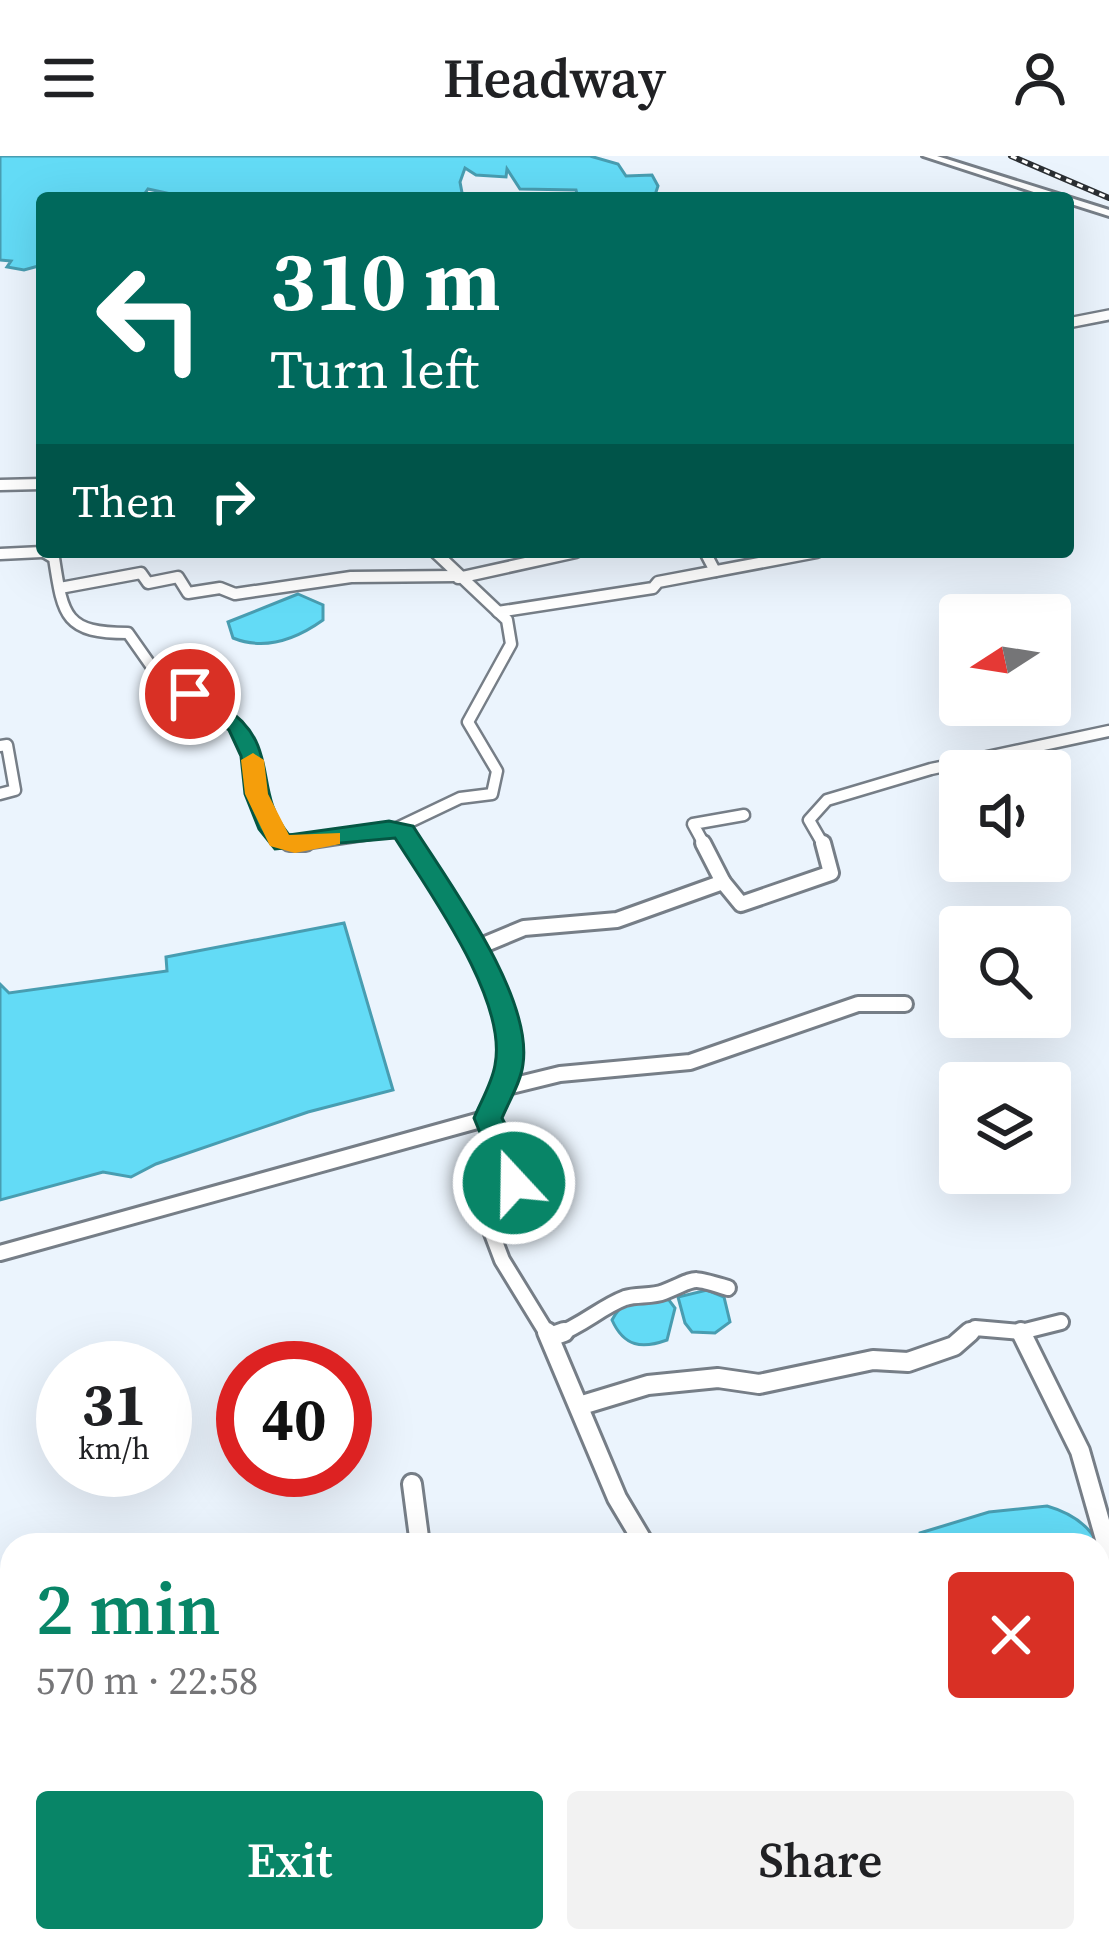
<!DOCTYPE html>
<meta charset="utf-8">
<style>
:root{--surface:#fff;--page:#f2f2f2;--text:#202124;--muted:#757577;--accent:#088567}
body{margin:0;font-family:"Source Serif 4",serif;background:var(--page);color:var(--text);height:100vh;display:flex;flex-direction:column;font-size:45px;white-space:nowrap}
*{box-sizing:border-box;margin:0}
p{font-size:39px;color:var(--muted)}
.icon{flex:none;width:66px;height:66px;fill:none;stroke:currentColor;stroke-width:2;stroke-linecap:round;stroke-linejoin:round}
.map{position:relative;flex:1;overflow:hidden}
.panel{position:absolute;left:0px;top:1377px;width:1110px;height:420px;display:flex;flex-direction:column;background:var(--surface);border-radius:36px 36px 0 0;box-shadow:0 12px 48px #0002}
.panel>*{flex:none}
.top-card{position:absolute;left:36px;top:36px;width:1038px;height:366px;border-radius:12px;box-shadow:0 12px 48px #0002;background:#00695c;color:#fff;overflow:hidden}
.needle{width:78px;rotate:258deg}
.controls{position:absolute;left:939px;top:438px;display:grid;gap:24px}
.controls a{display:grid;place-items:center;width:132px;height:132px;border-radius:12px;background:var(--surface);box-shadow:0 12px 48px #0002;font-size:60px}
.speed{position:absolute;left:36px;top:1185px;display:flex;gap:24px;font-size:60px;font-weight:700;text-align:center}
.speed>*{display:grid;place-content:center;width:156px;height:156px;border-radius:50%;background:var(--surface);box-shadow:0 12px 48px #0002;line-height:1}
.speed small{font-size:30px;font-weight:400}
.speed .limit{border:18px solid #d22;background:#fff;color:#111}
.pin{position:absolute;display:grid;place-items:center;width:102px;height:102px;color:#fff;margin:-51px;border:6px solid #fff;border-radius:50%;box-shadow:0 3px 12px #0007}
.me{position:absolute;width:132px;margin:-66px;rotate:339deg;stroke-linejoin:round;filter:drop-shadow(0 0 9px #0008)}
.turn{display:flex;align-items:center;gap:42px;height:252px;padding:0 36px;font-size:54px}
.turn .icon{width:156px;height:156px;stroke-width:2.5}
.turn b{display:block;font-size:84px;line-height:102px}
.then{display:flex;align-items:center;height:114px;padding:0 36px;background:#0003;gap:24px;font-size:45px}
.round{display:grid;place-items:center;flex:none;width:126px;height:126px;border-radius:12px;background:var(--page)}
.head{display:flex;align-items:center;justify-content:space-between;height:204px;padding:0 36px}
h1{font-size:72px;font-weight:600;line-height:90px;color:var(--accent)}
.button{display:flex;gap:24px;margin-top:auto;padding:24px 36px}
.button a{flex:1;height:138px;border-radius:12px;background:var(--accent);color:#fff;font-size:48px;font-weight:600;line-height:138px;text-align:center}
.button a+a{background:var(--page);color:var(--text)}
header{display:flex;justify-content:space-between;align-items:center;height:156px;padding:0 36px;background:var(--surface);font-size:54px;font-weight:600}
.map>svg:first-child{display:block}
.water{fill:#63dbf6;stroke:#489db1;stroke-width:3}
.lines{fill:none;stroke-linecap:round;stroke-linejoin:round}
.minor-far3-casing{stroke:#767e87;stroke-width:14}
.minor-far2-casing{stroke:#767e87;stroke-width:15}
.minor-far1-casing{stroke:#767e87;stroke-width:20}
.minor-casing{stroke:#767e87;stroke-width:24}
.major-casing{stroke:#767e87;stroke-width:6}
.minor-far3{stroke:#fff;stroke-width:9}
.minor-far2{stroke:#fff;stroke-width:10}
.minor-far1{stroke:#fff;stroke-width:14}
.minor{stroke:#fff;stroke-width:18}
.major{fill:#fff;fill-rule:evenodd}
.rail-casing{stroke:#2b2f33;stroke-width:6}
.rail{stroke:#fff;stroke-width:3;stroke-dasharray:6;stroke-linecap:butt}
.route{fill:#088567;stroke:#055643;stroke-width:3}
.slow{fill:#f59e0b}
</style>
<header><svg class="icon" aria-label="menu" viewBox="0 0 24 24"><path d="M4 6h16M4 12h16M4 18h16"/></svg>Headway<svg class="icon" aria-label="person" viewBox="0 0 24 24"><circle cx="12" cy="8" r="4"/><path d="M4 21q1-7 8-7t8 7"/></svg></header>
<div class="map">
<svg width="1109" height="1797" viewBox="0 0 1109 1797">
<rect width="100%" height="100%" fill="#ebf4fd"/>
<!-- water -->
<g class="water">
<path d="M0 0H590L618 8 626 20 652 19 658 30 654 42H578L576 34 520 33 507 13 506 21 476 19 465 12 460 26 463 42H189L148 33 143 40 42 42V109L24 114 7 111 11 105 0 104Z"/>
<path d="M298 438 323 449V464C295 484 265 495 233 482L228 466Z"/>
<path d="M344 767 393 934 308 956 156 1008 131 1021 103 1016 0 1044V828L9 837 167 815 166 801Z"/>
<path d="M707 1134 724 1141 730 1166 715 1177 692 1176 685 1167 678 1141Z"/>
<path d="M652 1141 669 1144 675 1152 667 1184C642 1193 624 1191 612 1164 621 1146 634 1144 652 1141Z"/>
<path d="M1047 1350C1107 1367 1109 1409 1109 1464L1098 1470V1389H919L920 1377 989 1356Z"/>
</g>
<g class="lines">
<!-- minor-far3 casing -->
<g class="minor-far3-casing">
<path id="minor-far3" d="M1068 167 1109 159"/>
</g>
<!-- minor-far2 casing -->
<g class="minor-far2-casing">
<g id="minor-far2">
<path d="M0 329 42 328"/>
<path d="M44 396 54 402C63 461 65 477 128 477L154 514 238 570 252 600 256 638 279 685 295 689 402 673 413 690"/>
<path d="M705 396 715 415"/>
<path d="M0 398 42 396"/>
<path d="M458 422 576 396"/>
<path d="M60 432 141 417 148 427 178 421 188 437 220 432 235 438 351 421 456 420"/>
<path d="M498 456 653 432 658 426 817 396"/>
<path d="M0 590 7 589 15 634 0 638"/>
<path d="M397 672 460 642 492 638 497 615 468 566 511 488 507 464 435 396"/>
<path d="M705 690 693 668 744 659"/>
<path d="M824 690 809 664 827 644 931 613 1109 575"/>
</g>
</g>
<!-- minor-far1 casing -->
<g class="minor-far1-casing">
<g id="minor-far1">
<path d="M289 687H306"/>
<path d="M411 687C452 752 517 828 509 909 507 928 494 945 488 962L511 1009 514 1027 491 1043 485 1059 502 1104 548 1179"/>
<path d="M703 687 723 726"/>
<path d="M476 792 524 772 617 764 723 726 741 748 831 717 823 687"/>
<path d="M503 932 560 918 690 906 858 848H905"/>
<path d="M0 1097 488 962"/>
<path d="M556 1179C582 1170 601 1151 625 1142 637 1138 652 1141 664 1136 699 1122 688 1120 728 1132"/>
<path d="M967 1179 975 1172 1021 1176 1061 1166"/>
</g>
</g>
<!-- minor casing -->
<g class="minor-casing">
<g id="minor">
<path d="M547 1176 617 1342 645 1389"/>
<path d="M1021 1176 1080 1295 1109 1397"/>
<path d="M550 1181 564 1176"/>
<path d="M582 1249 648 1229 718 1222 759 1228 873 1204 908 1206 954 1190 970 1176"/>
<path d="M412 1328 420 1389"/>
<path d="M1098 1473 1109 1469"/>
<path d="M844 1785 849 1797"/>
</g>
</g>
<!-- major casing -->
<g class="major-casing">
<path id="major" d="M923 0H937L1109 54V60L1068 47V42H1052Z"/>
</g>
<!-- minor-far3 -->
<use href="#minor-far3" class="minor-far3"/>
<!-- minor-far2 -->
<use href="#minor-far2" class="minor-far2"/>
<!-- minor-far1 -->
<use href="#minor-far1" class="minor-far1"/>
<!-- minor -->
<use href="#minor" class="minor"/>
<!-- major -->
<use href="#major" class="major"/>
<!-- rail casing -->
<g class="rail-casing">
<path id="rail" d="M1011 0 1109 42"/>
</g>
<!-- rail -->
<use href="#rail" class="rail"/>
</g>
<!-- route -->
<path class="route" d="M190 531C203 535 212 542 223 550 283 589 251 633 289 679L389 665 413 670C449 727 533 840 523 908 521 926 509 945 502 962 513 984 533 1011 524 1035H504L474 962C481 945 492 927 495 909 508 844 429 736 395 682L275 693 259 673 245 638 241 600 229 574 182 543V533Z"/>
<!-- slow -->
<path class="slow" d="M253 597 264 604 268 638 289 679 340 677V688L295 697 270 690 245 638 241 604Z"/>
</svg>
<div class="controls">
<a><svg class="needle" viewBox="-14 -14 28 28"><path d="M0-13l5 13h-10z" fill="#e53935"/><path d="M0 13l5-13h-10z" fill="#757577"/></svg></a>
<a><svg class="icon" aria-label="sound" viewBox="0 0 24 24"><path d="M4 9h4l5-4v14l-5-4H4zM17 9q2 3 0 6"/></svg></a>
<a><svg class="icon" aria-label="search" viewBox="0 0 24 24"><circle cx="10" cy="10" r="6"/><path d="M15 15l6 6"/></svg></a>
<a><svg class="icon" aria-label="layers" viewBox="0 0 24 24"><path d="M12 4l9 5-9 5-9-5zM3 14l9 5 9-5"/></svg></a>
</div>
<div class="speed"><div>31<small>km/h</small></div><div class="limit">40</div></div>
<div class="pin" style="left:190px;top:538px;background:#d93025"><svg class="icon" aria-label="arrive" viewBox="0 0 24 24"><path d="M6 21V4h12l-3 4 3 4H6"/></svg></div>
<svg class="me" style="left:514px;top:1027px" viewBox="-20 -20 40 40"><circle r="17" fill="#088567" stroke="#fff" stroke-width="3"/><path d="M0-11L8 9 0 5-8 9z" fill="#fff"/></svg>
<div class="top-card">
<div class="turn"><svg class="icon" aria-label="left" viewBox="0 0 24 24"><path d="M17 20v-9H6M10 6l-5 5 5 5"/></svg><div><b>310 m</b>Turn left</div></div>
<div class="then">Then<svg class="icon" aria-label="right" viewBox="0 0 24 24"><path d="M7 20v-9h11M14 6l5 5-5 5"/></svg></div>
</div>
<section class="panel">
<div class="head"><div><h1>2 min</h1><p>570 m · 22:58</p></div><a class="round" style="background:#d93025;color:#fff"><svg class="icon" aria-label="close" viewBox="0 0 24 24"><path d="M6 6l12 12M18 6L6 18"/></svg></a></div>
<div class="button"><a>Exit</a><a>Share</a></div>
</section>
</div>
